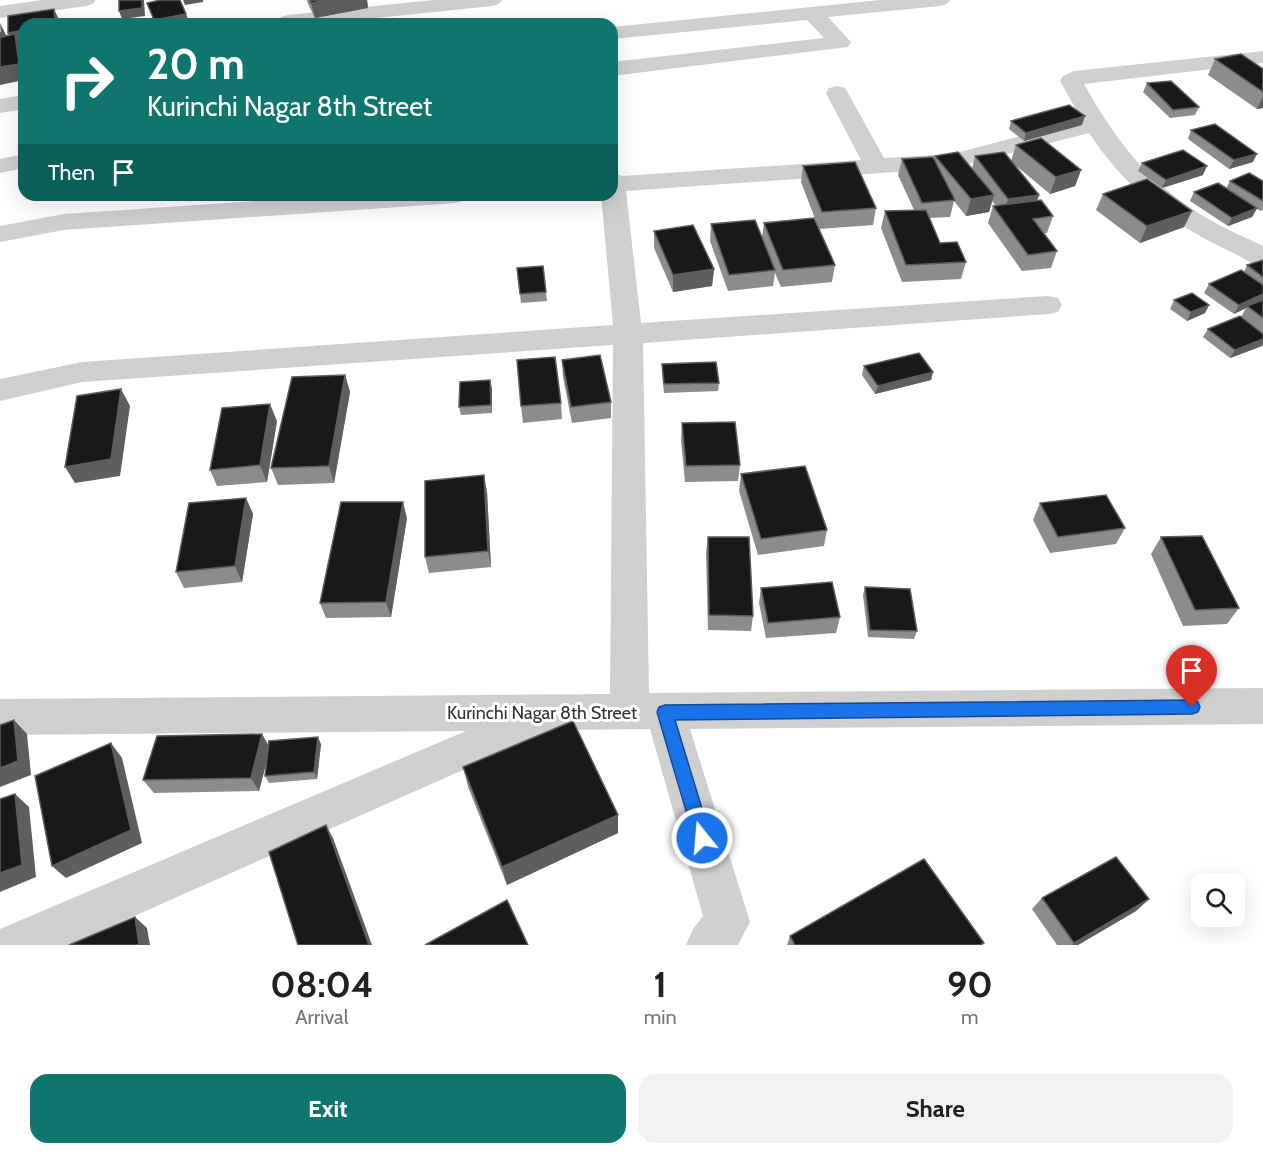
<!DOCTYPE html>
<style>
:root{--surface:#fff;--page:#f2f2f2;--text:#202124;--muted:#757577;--accent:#0f766e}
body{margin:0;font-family:Cabin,sans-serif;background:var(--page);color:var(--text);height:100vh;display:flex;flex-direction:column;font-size:22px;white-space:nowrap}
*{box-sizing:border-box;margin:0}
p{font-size:20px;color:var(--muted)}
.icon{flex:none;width:33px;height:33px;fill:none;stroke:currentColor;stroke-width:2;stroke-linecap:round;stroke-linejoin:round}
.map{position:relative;height:945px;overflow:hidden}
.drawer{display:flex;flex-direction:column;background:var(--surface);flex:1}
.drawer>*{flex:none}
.banner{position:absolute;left:18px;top:18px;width:600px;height:183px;border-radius:18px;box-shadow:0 6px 24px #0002;background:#0f766e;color:#fff;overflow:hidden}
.tools{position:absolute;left:1191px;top:873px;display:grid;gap:12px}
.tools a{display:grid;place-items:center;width:54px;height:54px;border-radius:12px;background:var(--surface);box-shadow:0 6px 24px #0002;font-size:30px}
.pin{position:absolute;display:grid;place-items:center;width:51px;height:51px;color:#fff;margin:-62px -26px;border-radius:50% 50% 50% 0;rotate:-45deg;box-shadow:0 0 6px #0007}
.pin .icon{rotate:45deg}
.me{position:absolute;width:66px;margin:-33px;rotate:343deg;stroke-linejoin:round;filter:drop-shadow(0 0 4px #0008)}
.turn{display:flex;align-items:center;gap:21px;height:126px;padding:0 30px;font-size:27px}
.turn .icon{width:78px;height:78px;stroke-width:2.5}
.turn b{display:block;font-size:42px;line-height:51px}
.then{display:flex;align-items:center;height:57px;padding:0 30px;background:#0003;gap:12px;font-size:22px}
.eta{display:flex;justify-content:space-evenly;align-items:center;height:102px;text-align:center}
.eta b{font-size:36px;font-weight:800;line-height:42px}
.cta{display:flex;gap:12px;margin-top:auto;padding:12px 30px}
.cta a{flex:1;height:69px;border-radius:18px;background:var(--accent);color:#fff;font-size:24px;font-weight:800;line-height:69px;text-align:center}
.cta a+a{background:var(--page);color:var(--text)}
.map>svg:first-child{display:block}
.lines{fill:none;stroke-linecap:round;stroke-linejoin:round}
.street{fill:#cfcfcf;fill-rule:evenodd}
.wall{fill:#8c8c8c}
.shaded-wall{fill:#5e5e5e}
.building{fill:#191919;stroke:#5e5e5e;stroke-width:1.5}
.route{fill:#1a73e8;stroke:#114b97;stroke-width:1.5}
.labels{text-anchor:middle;stroke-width:6;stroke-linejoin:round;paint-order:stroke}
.street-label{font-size:18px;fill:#323232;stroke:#fff}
</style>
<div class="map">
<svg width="1263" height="945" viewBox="0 0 1263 945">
<rect width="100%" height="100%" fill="#fff"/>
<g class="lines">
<!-- street -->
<g class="street">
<path d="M42 0H96L93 4 86 6 0 18V6Z"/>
<path d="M433 0H502L499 4 492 6 319 24H280L278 21 281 17 288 15Z"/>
<path d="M880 0H950L947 4 940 6 828 17 851 42 848 47 840 48 612 76V62L824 38 807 20 612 39V27Z"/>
<path d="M1263 51V63L1084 84C1117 143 1149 184 1210 220 1227 230 1245 237 1263 246V266L1253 264C1236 253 1217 246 1200 236 1154 210 1118 177 1089 133L952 168 626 191 641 323 1048 296 1058 298 1062 305 1058 312 1048 314 643 343 649 693 1263 688V724L690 729 750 922 738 945H686L693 929 703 916 650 729 553 730 69 945H0V929L466 731 0 735V699L610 694 613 345 82 382 0 401V379L82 362 613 325 601 195H612V172L622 176 861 160 826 93 829 88 837 86 845 88 848 93 884 158 952 154 1082 120 1060 81 1063 76 1074 71Z"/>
<path d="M24 95V109L0 113V99Z"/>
<path d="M24 154V168L0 173V159Z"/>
<path d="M344 195H469L465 200 456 203 64 230 0 242V226L64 214Z"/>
</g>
</g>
<!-- wall -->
<g class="wall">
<path d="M307 0H367L368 8 315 18 308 4Z"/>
<path d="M1215 59 1263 69V108L1257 109 1208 75Z"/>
<path d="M1147 83 1199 107 1195 115 1170 118 1143 92Z"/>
<path d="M1011 121 1082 125 1024 141 1009 129Z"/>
<path d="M1191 130 1253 162 1229 169 1188 139Z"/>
<path d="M1016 145 1081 170 1075 186 1050 194 1014 164 1039 195 1037 201 1053 216 1047 233H1044L1057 251 1051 268 1022 271 988 223 993 206H996L992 201 989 212 966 216 954 201 950 217 929 218 940 243 966 262 961 279 902 282 881 228 885 211 914 210 898 175 902 159 934 160 935 156 972 169 975 156 1011 161Z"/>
<path d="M1142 163 1203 175 1162 188 1138 171Z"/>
<path d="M803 166 876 208 873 225 819 229 801 182Z"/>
<path d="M1230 181H1263V210L1261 211 1257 209 1252 217 1228 226 1190 201 1194 192 1226 189Z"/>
<path d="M1103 194 1192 211 1184 227 1140 243 1096 210Z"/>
<path d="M764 223 835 265 832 282 781 287 775 273 773 286 728 291 710 241 711 224 762 237Z"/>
<path d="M654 231 714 269 712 286 673 292 654 248Z"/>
<path d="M1263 260V344L1262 346 1230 358 1203 337 1208 329 1241 317 1246 308 1234 314 1204 293 1209 284 1244 272 1247 265Z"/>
<path d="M517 268 546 292 547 301 521 303Z"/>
<path d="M1174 300 1209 305 1205 313 1187 321 1170 309Z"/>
<path d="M562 360 611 402V418L572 423 563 377Z"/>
<path d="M662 364 719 383 718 391 664 393 662 372Z"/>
<path d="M864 366 933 372 931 380 875 394 862 375Z"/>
<path d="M345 375 350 392 334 483 278 485 271 468Z"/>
<path d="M490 380 492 413 461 415 459 407Z"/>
<path d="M561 403 562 419 523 423 521 406Z"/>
<path d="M277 421 267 482 217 486 210 470Z"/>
<path d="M682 423 740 465 738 481 685 482 681 440Z"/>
<path d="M741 474 827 530 824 546 758 555 739 491Z"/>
<path d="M487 492 491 567 429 573 425 557Z"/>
<path d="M246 498 253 514 242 582 184 588 176 572Z"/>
<path d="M1040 503 1125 528 1116 544 1050 553 1033 520Z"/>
<path d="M407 518 391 617 326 618 320 603Z"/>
<path d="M708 537 753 616 751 631 708 630 706 553Z"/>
<path d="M1161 537 1239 608 1227 624 1183 626 1151 554Z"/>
<path d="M865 587 917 631 914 639 868 637 863 595Z"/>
<path d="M761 588 840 617 836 633 766 638 759 603Z"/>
<path d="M262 734 268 746 321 744 317 779 269 783 265 776 267 760 259 791 154 793 143 780Z"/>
<path d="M463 767 618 815V833L507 885 468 787Z"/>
<path d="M1042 898 1149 899 1136 911 1078 945H1057L1032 909Z"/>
<path d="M790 936 984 943 982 945H787Z"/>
</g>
<!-- shaded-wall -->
<g class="shaded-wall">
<path d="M142 0H144L145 16 122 19 119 11Z"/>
<path d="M183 0H203V2L185 5Z"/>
<path d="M326 0H367L368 8 315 18 311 3Z"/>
<path d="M54 9 61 24H55Z"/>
<path d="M186 14 189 22 177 24H155L154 20Z"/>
<path d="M0 23 6 35 8 52 1 37Z"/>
<path d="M24 30V47H21L24 61V80L0 85V67L15 48 8 33Z"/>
<path d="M1263 96V108L1257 109Z"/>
<path d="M1085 116 1082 125 1024 141 1026 133Z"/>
<path d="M1257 154 1253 162 1229 169 1234 160Z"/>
<path d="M1207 166 1203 175 1162 188 1166 180Z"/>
<path d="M1081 170 1075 186 1050 194 1056 177Z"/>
<path d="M994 195 989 212 966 216 971 199Z"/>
<path d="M1039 195 1033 211 1003 215 1008 199Z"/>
<path d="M1257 208 1252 217 1228 226 1232 218Z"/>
<path d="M1192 211 1184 227 1140 243 1147 226Z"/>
<path d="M714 269 712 286 673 292V275Z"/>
<path d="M1263 294V300L1247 306 1246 308 1234 314 1239 305Z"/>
<path d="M1209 305 1205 313 1187 321 1191 312Z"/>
<path d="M1263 339V344L1262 346 1230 358 1235 350Z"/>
<path d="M933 372 931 380 875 394 878 386Z"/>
<path d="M345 375 350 392 334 483 329 466Z"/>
<path d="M490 380 492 388V413L491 405Z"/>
<path d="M121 389 130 406 120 476 75 483 65 467Z"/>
<path d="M270 404 277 421 267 482 260 465Z"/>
<path d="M484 475 487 492 491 567 488 551Z"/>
<path d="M246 498 253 514 242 582 235 566Z"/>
<path d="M403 502 407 518 391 617 386 602Z"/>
<path d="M14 720 27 734 31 775 0 787V768Z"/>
<path d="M262 734 270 748 259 791 251 778Z"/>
<path d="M318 737 321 744 317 779 314 772Z"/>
<path d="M111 743 122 758 142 843 66 878 52 866Z"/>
<path d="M15 794 29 807 36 877 0 892V873Z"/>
<path d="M618 815V833L507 885 502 867Z"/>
<path d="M326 825 333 838 372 945H369Z"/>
<path d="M1149 899 1136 911 1078 945H1072Z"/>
<path d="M135 917 147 928 150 945H139Z"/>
</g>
<!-- building -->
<g class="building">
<path d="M119 0H142V8L119 11Z"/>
<path d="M160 0H180L186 14 154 20 147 3Z"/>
<path d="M310 0H326L311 3Z"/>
<path d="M54 9 55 24H24V30L8 33V16Z"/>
<path d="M0 32 1 37 15 34 19 64 0 67Z"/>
<path d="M1241 54 1263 69V92L1215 59Z"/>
<path d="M1171 81 1199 107 1173 110 1147 83Z"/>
<path d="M1069 105 1085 116 1026 133 1011 121Z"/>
<path d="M1215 124 1257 154 1234 160 1191 130Z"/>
<path d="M1041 138 1081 170 1056 177 1016 145Z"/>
<path d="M1183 150 1207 166 1166 180 1142 163Z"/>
<path d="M958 152 994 195 971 199 935 156Z"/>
<path d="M1004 152 1039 195 1008 199 975 156Z"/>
<path d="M933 157 955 200 922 203 902 159Z"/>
<path d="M855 162 876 208 822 212 803 166Z"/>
<path d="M1249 173 1263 181V201L1230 181Z"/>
<path d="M1147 179 1192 211 1147 226 1103 194Z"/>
<path d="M1218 183 1257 208 1232 218 1194 192Z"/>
<path d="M1041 200 1053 216 1033 219 1057 251 1028 255 993 206Z"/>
<path d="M926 210 940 243 957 242 966 262 906 265 885 211Z"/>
<path d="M814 218 835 265 783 270 764 223Z"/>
<path d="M755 220 775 270 729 275 711 224Z"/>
<path d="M693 225 714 269 673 275 654 231Z"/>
<path d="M1263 260V277L1247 265Z"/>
<path d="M543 266 546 292 520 294 517 268Z"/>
<path d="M1241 270 1263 285V294L1239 305 1209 284Z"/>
<path d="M1192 293 1209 305 1191 312 1174 300Z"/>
<path d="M1263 300V318L1247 306Z"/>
<path d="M1240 316 1263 334V339L1235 350 1208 329Z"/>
<path d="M919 353 933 372 878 386 864 366Z"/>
<path d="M600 355 611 402 571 407 562 360Z"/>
<path d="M555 357 561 403 521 406 517 360Z"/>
<path d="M716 362 719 383 664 384 662 364Z"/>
<path d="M345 375 329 466 271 468 292 377Z"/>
<path d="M490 380 491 405 459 407 460 382Z"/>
<path d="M121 389 111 459 65 467 77 396Z"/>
<path d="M270 404 260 465 210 470 222 408Z"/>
<path d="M735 422 740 465 686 466 682 423Z"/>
<path d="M805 466 827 530 761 539 741 474Z"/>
<path d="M484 475 488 551 425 557V481Z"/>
<path d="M1106 495 1125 528 1058 537 1040 503Z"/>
<path d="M246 498 235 566 176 572 189 503Z"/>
<path d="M341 502H403L386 602 320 603Z"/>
<path d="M1202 536 1239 608 1195 610 1161 537Z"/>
<path d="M708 537H749L753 616 709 615Z"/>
<path d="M832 582 840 617 768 623 761 588Z"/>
<path d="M865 587 910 589 917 631 870 630Z"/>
<path d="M14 720 18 761 0 768V725Z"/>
<path d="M573 721 618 815 502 867 463 767Z"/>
<path d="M262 734 251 778 143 780 157 736Z"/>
<path d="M318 737 314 772 265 776 269 741Z"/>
<path d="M111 743 131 830 52 866 35 776Z"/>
<path d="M15 794 22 865 0 873V799Z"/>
<path d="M326 825 369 945H298L269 852Z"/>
<path d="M1116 857 1149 899 1074 943 1042 898Z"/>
<path d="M924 859 984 943 980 945H795L790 936Z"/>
<path d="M507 900 528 945H425Z"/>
<path d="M135 917 139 945H69Z"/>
</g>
<!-- route -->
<path class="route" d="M1192 700 1198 702 1200 707 1198 712 1192 714 675 720 711 838 709 845 702 847 696 845 694 838 657 712 659 707 665 705Z"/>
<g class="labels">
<!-- street labels -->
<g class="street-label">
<text x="542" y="719">Kurinchi Nagar 8th Street</text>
</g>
</g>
</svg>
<div class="tools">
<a><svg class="icon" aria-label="search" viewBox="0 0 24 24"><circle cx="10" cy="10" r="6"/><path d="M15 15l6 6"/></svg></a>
</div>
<div class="pin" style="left:1192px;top:707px;background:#d93025"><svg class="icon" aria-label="arrive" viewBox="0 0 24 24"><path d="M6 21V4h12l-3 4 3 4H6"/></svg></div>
<svg class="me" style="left:702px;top:838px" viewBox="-20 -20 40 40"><circle r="17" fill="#1a73e8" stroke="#fff" stroke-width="3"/><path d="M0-11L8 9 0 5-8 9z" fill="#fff"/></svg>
<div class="banner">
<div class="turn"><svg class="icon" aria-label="right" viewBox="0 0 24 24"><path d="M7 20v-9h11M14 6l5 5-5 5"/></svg><div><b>20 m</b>Kurinchi Nagar 8th Street</div></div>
<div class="then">Then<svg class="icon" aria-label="arrive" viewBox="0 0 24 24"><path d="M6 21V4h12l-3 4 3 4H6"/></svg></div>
</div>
</div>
<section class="drawer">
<div class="eta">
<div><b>08:04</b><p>Arrival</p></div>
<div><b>1</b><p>min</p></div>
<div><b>90</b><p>m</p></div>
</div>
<div class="cta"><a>Exit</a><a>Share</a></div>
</section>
